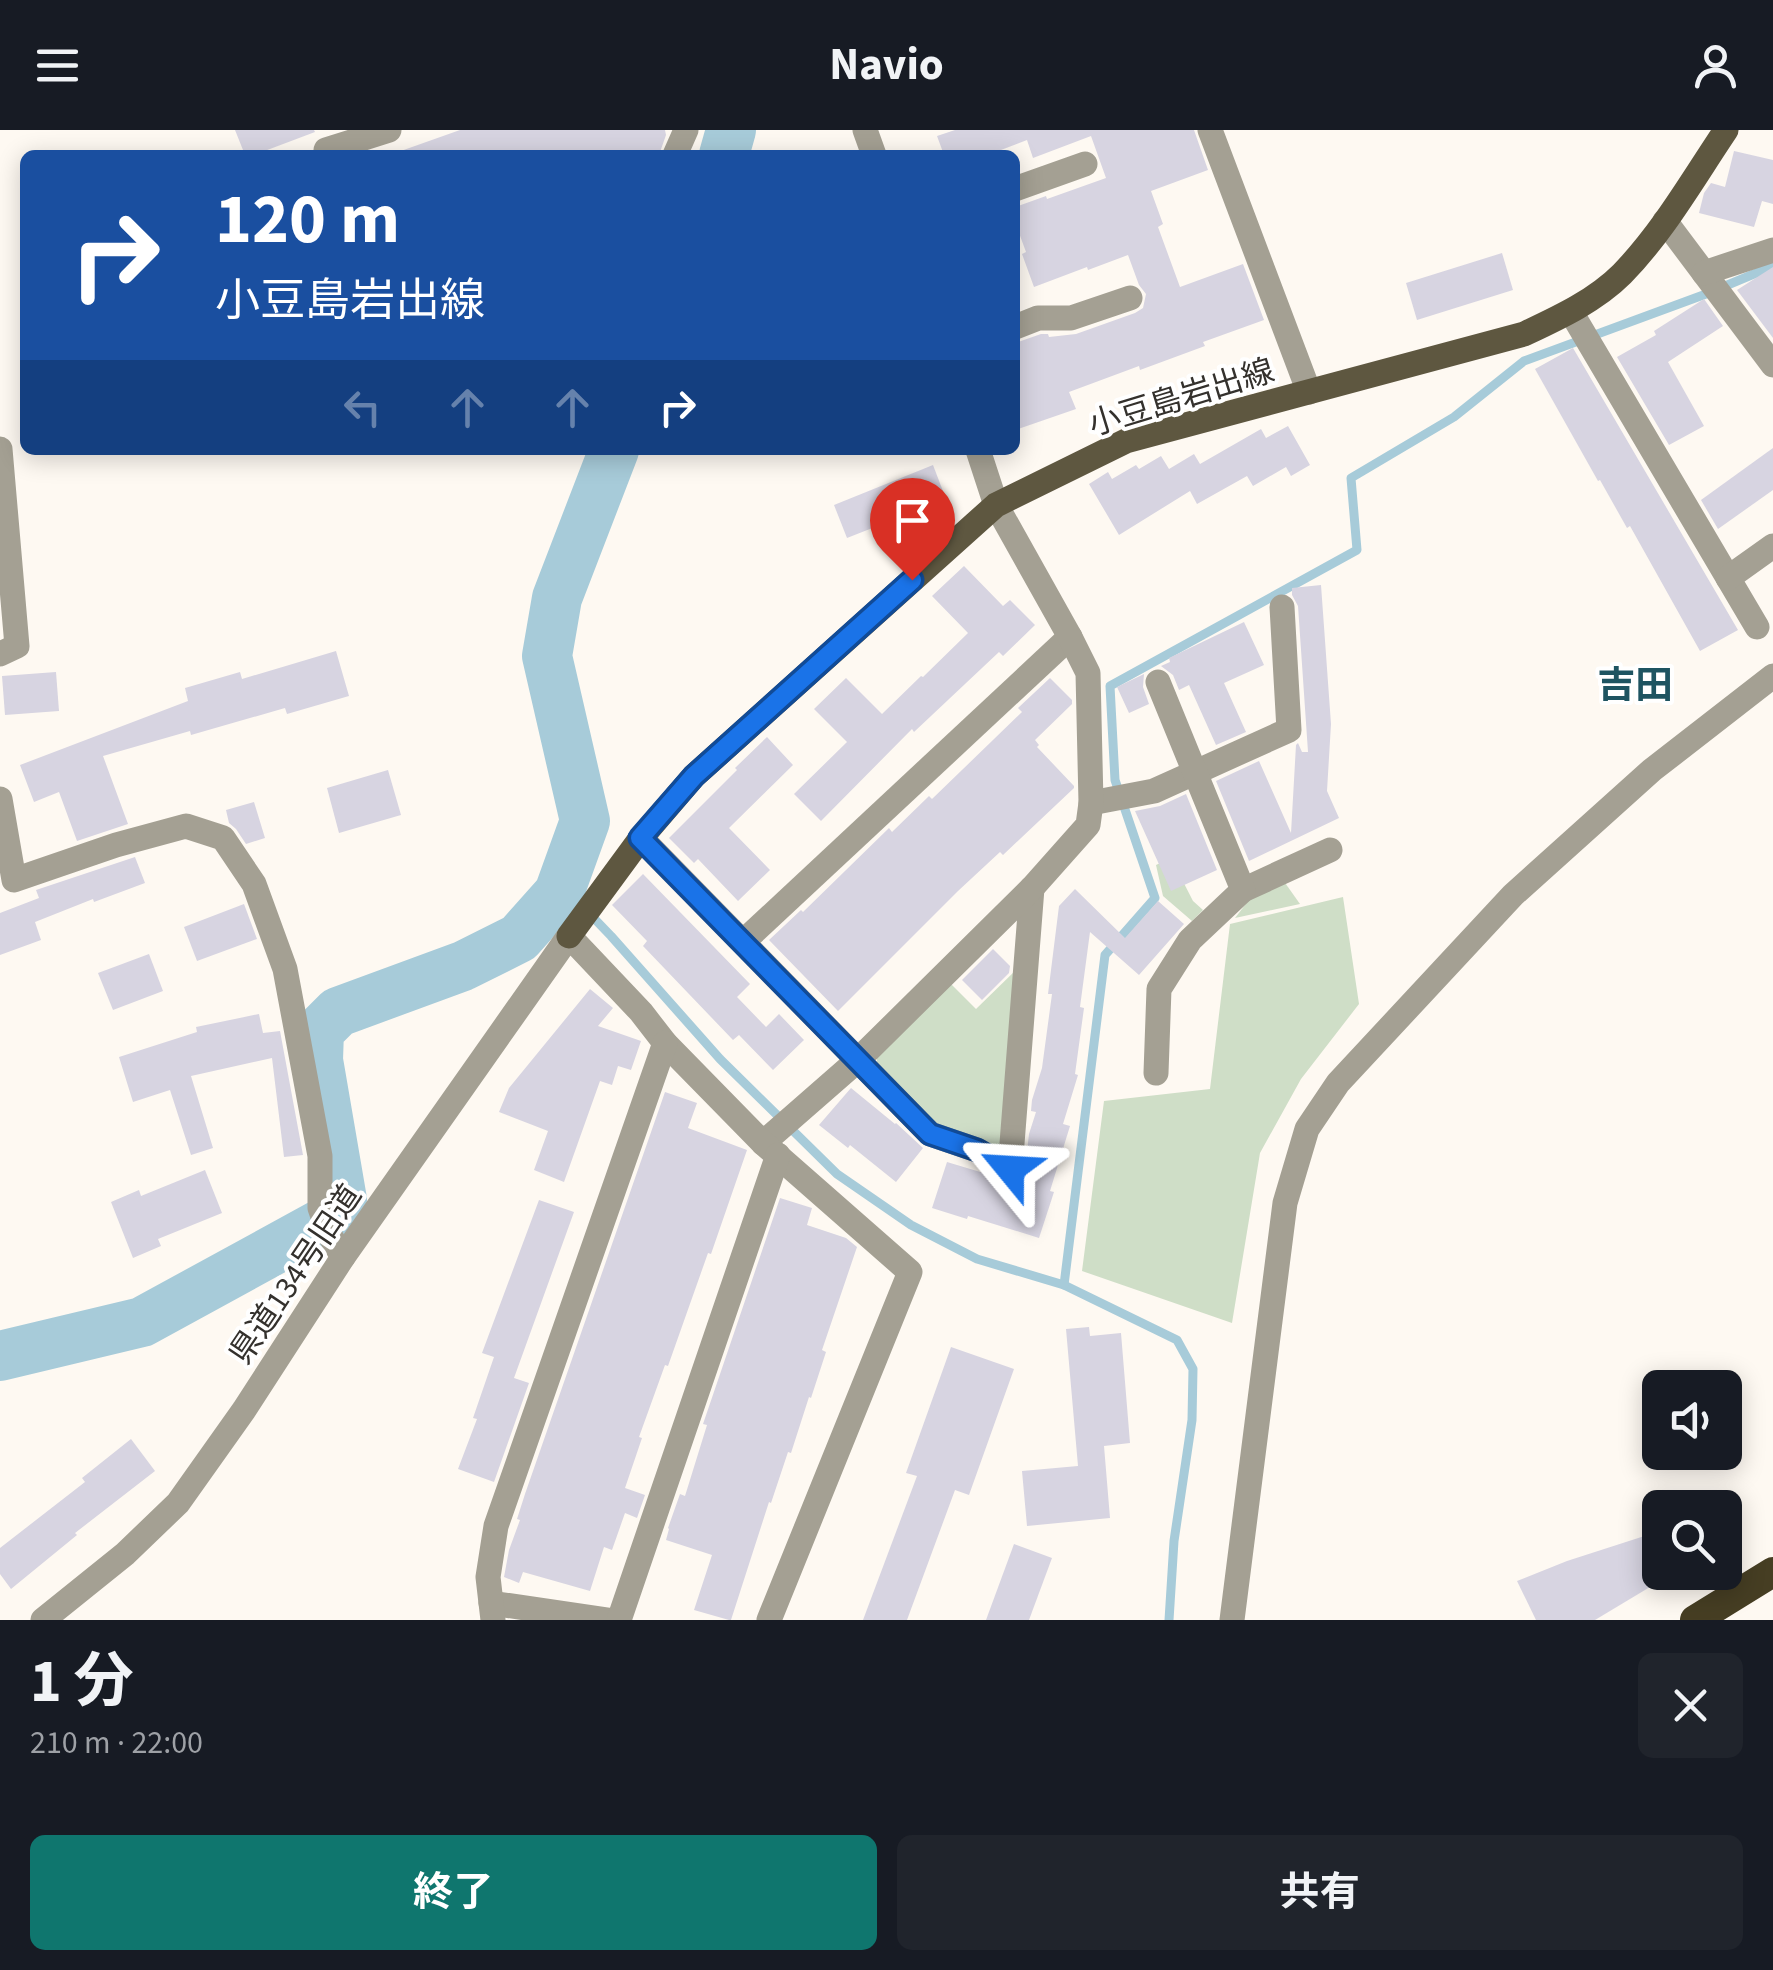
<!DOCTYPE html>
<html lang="ja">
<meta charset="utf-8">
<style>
:root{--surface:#171b24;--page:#20242c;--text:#f1f3f6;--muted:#9ea1a6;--accent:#0f766e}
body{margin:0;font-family:"Source Sans 3","Noto Sans JP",sans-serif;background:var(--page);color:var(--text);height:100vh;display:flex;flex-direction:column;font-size:38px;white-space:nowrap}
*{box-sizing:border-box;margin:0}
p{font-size:32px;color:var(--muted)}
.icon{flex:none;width:55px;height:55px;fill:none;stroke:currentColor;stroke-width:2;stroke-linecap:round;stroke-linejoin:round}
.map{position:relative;height:1490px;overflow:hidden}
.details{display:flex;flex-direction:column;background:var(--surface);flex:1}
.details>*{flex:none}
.guide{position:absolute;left:20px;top:20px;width:1000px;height:305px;border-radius:15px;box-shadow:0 5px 25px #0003;background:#1a4fa0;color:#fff;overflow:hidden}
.fabs{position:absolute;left:1642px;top:1240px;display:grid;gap:20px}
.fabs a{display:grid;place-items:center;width:100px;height:100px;border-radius:15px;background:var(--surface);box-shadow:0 5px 25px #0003;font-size:50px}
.pin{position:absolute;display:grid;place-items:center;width:85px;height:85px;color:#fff;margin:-102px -42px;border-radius:50% 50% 50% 0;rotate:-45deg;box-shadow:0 0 10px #0007}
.pin .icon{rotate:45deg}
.me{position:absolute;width:110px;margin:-55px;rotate:297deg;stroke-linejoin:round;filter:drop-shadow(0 0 8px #0008)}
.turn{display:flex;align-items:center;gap:35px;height:210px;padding:0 30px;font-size:45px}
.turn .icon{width:130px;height:130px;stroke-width:2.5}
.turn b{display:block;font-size:70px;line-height:85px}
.lanes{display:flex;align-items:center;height:95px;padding:0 30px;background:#0003;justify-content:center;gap:50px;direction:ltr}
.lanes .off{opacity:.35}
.round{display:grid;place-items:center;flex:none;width:105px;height:105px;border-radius:15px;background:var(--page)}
.headline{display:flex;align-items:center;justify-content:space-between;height:170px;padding:0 30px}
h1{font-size:60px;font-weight:700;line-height:75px}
.button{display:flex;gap:20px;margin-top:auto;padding:20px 30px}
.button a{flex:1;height:115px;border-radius:15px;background:var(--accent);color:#fff;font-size:40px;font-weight:700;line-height:115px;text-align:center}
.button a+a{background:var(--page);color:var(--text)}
header{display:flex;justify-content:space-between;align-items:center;height:130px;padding:0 30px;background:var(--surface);font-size:45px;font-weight:700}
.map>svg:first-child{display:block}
.green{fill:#cfdec7}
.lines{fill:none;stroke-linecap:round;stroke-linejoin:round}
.stream{stroke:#a7cbd9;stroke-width:9}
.river{stroke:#a7cbd9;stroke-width:50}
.building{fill:#d7d4e1}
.minor{stroke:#a4a093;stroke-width:25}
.major{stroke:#5e5740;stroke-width:25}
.highway{stroke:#463e23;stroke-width:30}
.route-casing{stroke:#114b97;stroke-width:25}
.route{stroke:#1a73e8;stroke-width:18}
.labels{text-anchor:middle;stroke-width:8;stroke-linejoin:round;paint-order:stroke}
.street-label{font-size:32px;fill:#34312d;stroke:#fff}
.quarter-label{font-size:38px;font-weight:bold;fill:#1e5461;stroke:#fff}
</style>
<header><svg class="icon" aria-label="menu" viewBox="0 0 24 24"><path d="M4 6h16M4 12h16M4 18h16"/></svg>Navio<svg class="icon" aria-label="person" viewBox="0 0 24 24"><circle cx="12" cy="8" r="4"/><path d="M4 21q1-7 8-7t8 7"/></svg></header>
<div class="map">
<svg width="1773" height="1490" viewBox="0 0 1773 1490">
<rect width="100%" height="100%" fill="#fef9f2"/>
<!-- green -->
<g class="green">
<path d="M1171 728 1193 771 1203 780 1192 791 1163 766 1156 735Z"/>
<path d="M1283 750 1300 774 1235 788 1252 766Z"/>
<path d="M1343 767 1359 874 1301 949 1260 1023 1232 1193 1082 1141 1104 971 1210 959 1230 794Z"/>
<path d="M1021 835 1003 1019 993 1022 934 995 877 937V924L951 854 976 879Z"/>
</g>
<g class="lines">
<!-- stream -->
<g class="stream">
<path d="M562 755 611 806 720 929 837 1044 911 1095 977 1129 1064 1155 1177 1210 1193 1239 1192 1290 1174 1411 1169 1490"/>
<path d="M1064 1155 1105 825 1155 768 1115 650 1110 556 1357 420 1351 348 1454 287 1524 231 1706 164 1773 136"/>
</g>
<!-- river -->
<g class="river">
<path d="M724 25 731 0"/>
<path d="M0 1226 142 1192 334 1087 342 1070 318 930 319 901 338 882 463 836 519 808 559 763 585 691 547 526 557 468 614 320"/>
</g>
</g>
<!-- building -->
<g class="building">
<path d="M235 0H314L315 2 254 25H245Z"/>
<path d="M460 0H665L666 5 659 25H399L398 22Z"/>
<path d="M955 0H1194L1208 40 1151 61 1163 94 1158 97 1180 157 1243 134 1264 190 1203 212 1205 216 1140 240 1139 236 1069 262 1076 279 1015 300V213L1041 204H1048L1049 207 1076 204 1135 183 1143 178 1146 164 1139 155 1128 125 1088 140 1087 137 1034 157 1022 124 1026 122 1015 92V77L1046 66 1047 69 1106 48 1091 6 1033 28 1027 10 988 25H944L937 6Z"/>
<path d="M1734 21 1773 30V74L1762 71 1754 97 1699 83 1704 63 1711 53 1725 57Z"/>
<path d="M1502 123 1513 160 1417 190 1406 153Z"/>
<path d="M1773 137V208L1737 160Z"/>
<path d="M1704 169 1723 196 1668 232 1704 296 1669 315 1617 227 1656 205 1654 201Z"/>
<path d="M1573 218 1738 500 1700 521 1630 396 1627 398 1600 350 1598 351 1535 239Z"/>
<path d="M1288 296 1310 335 1291 346 1286 337 1253 356 1247 346 1197 374 1190 361 1119 405 1089 354 1108 342 1112 349 1136 335 1139 339 1161 326 1169 339 1194 324 1200 334 1261 299 1266 308Z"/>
<path d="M1773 318V360L1718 399 1701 370Z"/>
<path d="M933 335 946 369 847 408 834 375Z"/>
<path d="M964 436 1003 476 1010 470 1035 495 1003 526 999 522 914 602 912 599 821 691 794 664 847 612 814 579 846 548 882 584 921 546 923 547 968 503 932 466Z"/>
<path d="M1321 455 1331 594 1327 661 1339 688 1249 731 1216 651 1259 631 1291 703 1296 615 1298 613 1302 622H1308L1298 476 1292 465V458Z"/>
<path d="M1244 492 1264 535 1224 553 1246 602 1216 615 1189 555 1179 560 1173 545 1161 536 1170 532 1169 528Z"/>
<path d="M336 521 349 566 287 584 285 578 191 605 190 601 103 626 128 694 77 711 59 662 34 672 20 635 188 571 185 558 240 542 242 549Z"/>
<path d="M56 542 59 581 5 585 2 546Z"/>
<path d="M1144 544 1143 557 1149 574 1129 583 1117 557Z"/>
<path d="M1050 548 1072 570V574L1035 610 1039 615 1037 617 1074 656V658L1003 725 1000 722 958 761 838 881 769 810 801 780 803 782 889 698 892 702 929 666 932 669 1022 582 1018 578Z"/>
<path d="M767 607 793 635 729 698 770 740 738 771 698 729 694 733 669 708 737 640 735 638Z"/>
<path d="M388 640 401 685 339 703 327 658Z"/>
<path d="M1186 664 1217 740 1171 761 1135 681 1160 676Z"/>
<path d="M254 672 265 708 246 714 236 699 229 693 226 680Z"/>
<path d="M135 727 145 753 94 772 93 769 35 792 41 810 0 825V783L39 768 36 760Z"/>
<path d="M643 744 750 854 737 867 766 897 779 884 804 910 773 940 739 905 733 910 643 816 647 811 612 775Z"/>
<path d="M1075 759 1125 808 1158 771 1184 794 1139 845 1090 802 1080 877 1084 878 1075 944 1078 945 1063 994 1070 996 1050 1061 1054 1062 1039 1108 968 1086 967 1089 932 1078 947 1032 987 1044 1009 1055 1017 1054 1024 1047 1029 1004 1036 982 1031 981 1032 970 1042 938 1052 864H1048L1059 776Z"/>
<path d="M244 774 257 809 197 831 184 797Z"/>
<path d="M993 819 1010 836 1009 843 982 870 962 850Z"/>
<path d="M149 824 163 861 113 880 98 843Z"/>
<path d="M590 859 613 878 598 896 641 911 631 940 618 936 612 955 600 951 564 1052 534 1040 548 1001 499 982 509 958Z"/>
<path d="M259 884 263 903 280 901 303 1025 284 1027 272 928 191 946 213 1018 191 1025 170 960 133 972 119 927 197 902 196 897Z"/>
<path d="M851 958 895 994 896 993 923 1018 896 1052 850 1015 848 1018 819 995Z"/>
<path d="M665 962 697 973 688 998 747 1020 711 1124 708 1123 668 1236 665 1235 639 1307 642 1308 625 1358 645 1365 637 1388 625 1383 612 1420 604 1417 590 1461 523 1442 519 1453 504 1447 509 1420 520 1390 517 1389 525 1364Z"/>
<path d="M205 1040 222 1083 158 1109 161 1116 133 1128 111 1072 139 1060 141 1066Z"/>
<path d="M780 1068 812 1078 807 1095 846 1108 857 1117 822 1220 826 1222 811 1268 809 1267 791 1323 788 1322 771 1373 769 1372 731 1490H729L694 1480 712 1425 666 1410 669 1399 668 1398 680 1364 685 1366 707 1295 703 1294Z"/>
<path d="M539 1070 574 1082 514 1248 529 1253 494 1352 458 1339 477 1289 473 1288 494 1227 482 1223Z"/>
<path d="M1089 1197 1090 1206 1121 1203 1130 1313 1104 1316 1110 1388 1027 1396 1022 1341 1078 1336 1066 1199Z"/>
<path d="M951 1217 1014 1239 969 1365 955 1360 907 1490H863L917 1346 906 1343Z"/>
<path d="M131 1309 155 1341 75 1403 77 1405 11 1459 0 1444V1418L85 1352 82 1348Z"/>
<path d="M1660 1401V1451L1595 1490H1536L1517 1451 1567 1431Z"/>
<path d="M1014 1414 1052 1428 1029 1490H986Z"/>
</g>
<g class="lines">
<!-- minor -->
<g class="minor">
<path d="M865 0 874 25"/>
<path d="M1210 0 1309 262"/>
<path d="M326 20 389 0"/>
<path d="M675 25 686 0"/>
<path d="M1015 59 1085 34"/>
<path d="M1665 91 1773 235"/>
<path d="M1704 143 1773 120"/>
<path d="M1571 182 1757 497"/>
<path d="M1015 197 1038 188H1071L1130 168"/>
<path d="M0 319 17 516 0 524"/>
<path d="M1728 448 1773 416"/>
<path d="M0 669 14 750 116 715 186 696 223 708 254 754 285 839 320 1026V1078L329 1104 343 1127"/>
<path d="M1091 673 1154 661 1289 600 1282 477"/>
<path d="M641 708 930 1004 977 1020 1010 1039 1032 758"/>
<path d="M1243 760 1330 720"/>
<path d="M743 812 1070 507"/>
<path d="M1156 943 1159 859 1190 810 1243 760 1158 552"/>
<path d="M763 1013 858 930 1032 758 1088 695 1091 673 1088 543 1070 507 996 375 978 320"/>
<path d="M491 1473 608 1490"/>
<path d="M43 1490 125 1424 178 1373 244 1280 343 1127 569 806 641 882 665 913 763 1013 910 1142 769 1490"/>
<path d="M493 1490 488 1447 496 1396 665 913"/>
<path d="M619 1490 778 1025"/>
<path d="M1232 1490 1285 1073 1307 999 1338 953 1513 765 1652 640 1773 546"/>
</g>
<!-- major -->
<path class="major" d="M569 806 641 708 694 646 996 375 1126 311 1524 204C1558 188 1595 171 1622 144 1663 102 1693 49 1726 0"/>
<!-- highway -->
<path class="highway" d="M1695 1490 1773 1442"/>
</g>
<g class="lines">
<!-- route casing -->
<g class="route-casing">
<path id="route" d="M912 450 694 646 640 708 930 1004 977 1020 1010 1039"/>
</g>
<!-- route -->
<use href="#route" class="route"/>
</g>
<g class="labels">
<!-- street labels -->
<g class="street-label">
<text transform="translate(1181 267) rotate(-17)" y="11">小豆島岩出線</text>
<text transform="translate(295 1144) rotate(-56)" y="11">県道134号旧道</text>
</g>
<!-- quarter labels -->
<g class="quarter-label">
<text x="1635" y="568">吉田</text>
</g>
</g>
</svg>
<div class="fabs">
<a><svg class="icon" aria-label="sound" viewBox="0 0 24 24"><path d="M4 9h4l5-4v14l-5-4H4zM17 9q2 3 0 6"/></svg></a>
<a><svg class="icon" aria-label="search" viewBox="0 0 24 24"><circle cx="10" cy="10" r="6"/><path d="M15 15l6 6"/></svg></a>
</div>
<div class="pin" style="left:912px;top:450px;background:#d93025"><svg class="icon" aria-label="arrive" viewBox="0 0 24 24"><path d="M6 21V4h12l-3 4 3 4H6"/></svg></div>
<svg class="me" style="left:1010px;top:1039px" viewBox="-20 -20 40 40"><path d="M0-17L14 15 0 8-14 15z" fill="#1a73e8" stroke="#fff" stroke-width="4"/></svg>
<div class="guide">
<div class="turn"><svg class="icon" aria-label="right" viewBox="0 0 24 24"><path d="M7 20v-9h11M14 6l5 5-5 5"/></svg><div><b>120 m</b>小豆島岩出線</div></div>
<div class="lanes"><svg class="icon off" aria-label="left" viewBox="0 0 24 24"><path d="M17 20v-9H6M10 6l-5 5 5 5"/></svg><svg class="icon off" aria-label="ahead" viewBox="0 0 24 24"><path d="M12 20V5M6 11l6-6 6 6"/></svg><svg class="icon off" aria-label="ahead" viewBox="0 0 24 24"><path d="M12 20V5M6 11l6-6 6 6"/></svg><svg class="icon" aria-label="right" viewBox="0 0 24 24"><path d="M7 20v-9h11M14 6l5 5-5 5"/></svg></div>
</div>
</div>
<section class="details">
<div class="headline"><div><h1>1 分</h1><p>210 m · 22:00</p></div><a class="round"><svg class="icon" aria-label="close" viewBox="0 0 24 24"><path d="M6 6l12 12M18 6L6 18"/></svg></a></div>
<div class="button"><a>終了</a><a>共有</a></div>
</section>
